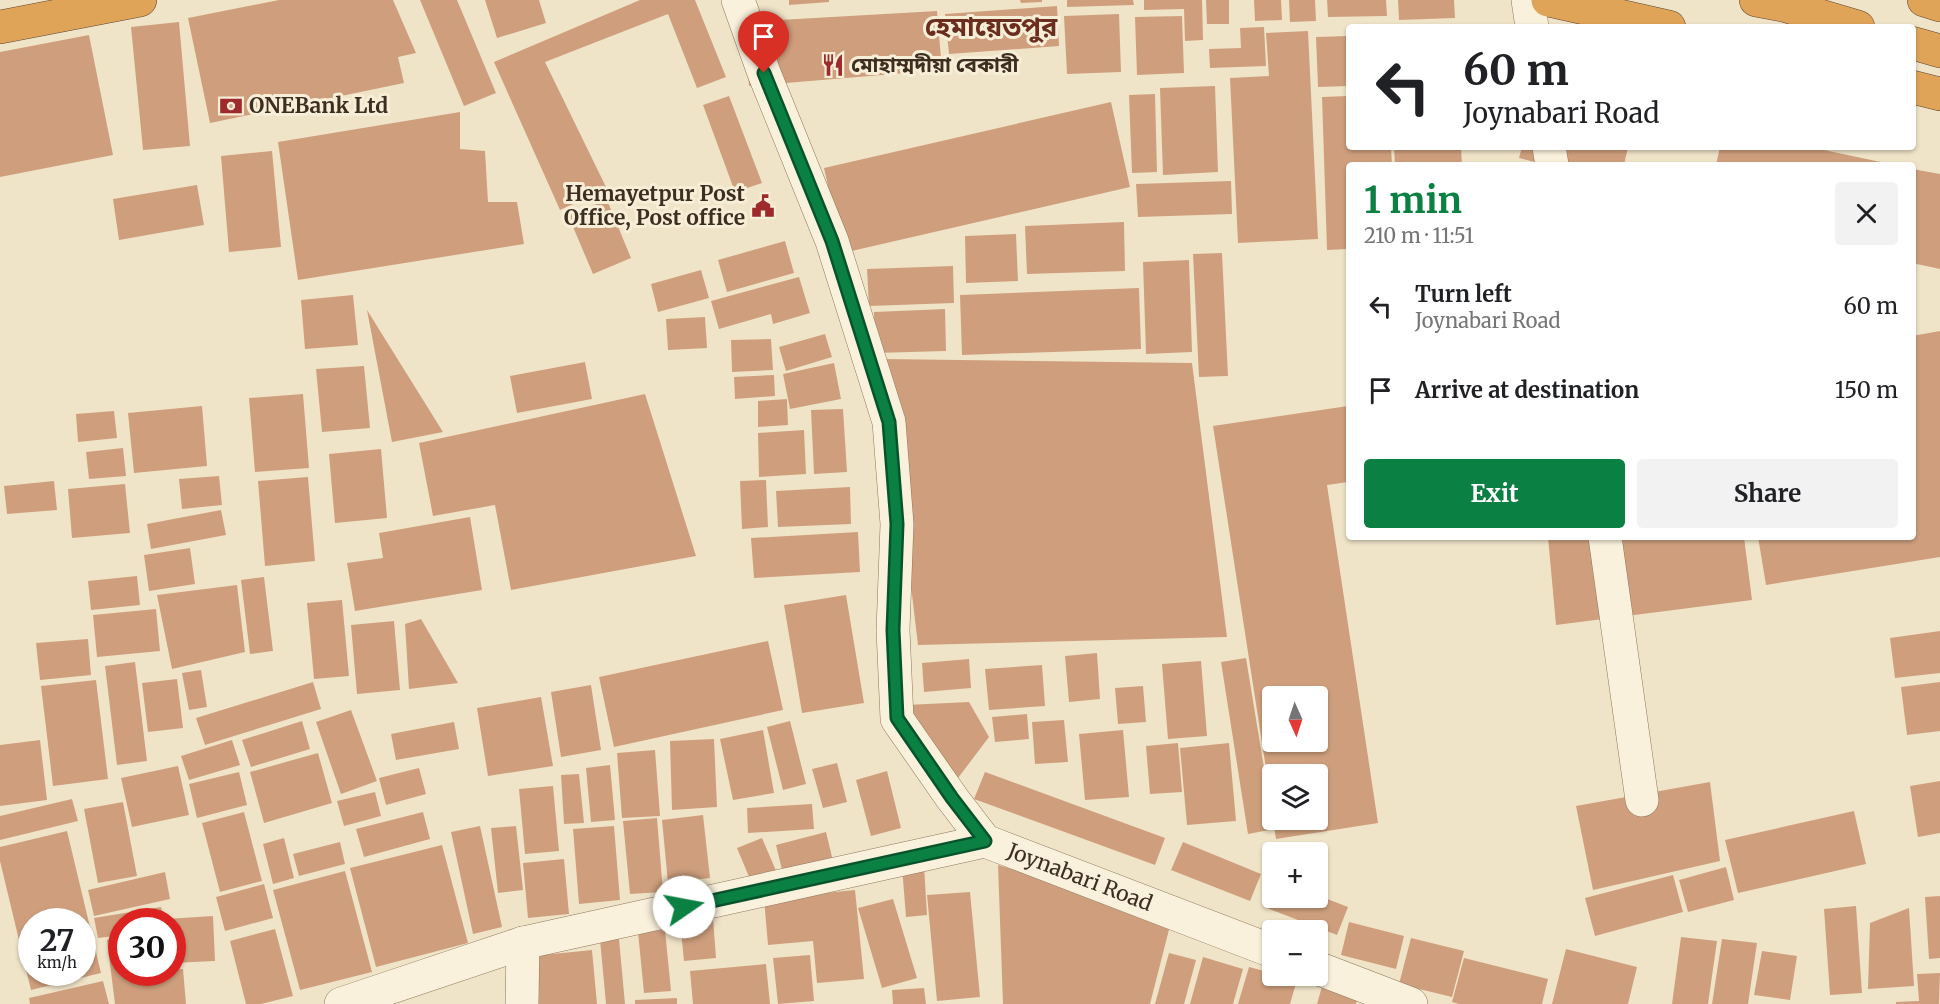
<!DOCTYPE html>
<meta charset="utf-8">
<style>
:root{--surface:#fff;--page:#f2f2f2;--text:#202124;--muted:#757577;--accent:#0b8043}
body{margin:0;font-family:Merriweather,"Noto Sans Bengali",serif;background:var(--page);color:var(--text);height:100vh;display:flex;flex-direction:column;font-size:22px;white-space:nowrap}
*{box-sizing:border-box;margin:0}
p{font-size:20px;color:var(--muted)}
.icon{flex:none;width:33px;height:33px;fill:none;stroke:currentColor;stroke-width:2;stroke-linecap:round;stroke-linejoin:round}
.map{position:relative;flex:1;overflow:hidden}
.side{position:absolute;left:1346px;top:162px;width:570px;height:378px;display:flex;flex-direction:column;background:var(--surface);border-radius:6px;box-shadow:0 2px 4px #0004}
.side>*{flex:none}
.top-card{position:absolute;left:1346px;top:24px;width:570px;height:126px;border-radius:6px;box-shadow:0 2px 4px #0004;background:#fff;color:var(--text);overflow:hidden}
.needle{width:39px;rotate:177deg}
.tools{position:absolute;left:1262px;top:686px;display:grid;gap:12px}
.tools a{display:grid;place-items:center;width:66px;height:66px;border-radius:6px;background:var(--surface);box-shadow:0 2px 4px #0004;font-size:30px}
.speed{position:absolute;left:18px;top:908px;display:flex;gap:12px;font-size:30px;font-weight:700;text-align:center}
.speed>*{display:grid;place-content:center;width:78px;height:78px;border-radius:50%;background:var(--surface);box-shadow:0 2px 4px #0004;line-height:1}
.speed small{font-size:15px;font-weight:400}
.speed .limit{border:9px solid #d22;background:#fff;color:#111}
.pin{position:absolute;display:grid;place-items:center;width:51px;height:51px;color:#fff;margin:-62px -26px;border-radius:50% 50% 50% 0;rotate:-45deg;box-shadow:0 0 6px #0007}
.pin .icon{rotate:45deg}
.me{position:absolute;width:66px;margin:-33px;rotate:78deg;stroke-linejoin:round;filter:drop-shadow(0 0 4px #0008)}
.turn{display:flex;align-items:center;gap:21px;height:126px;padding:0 18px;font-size:27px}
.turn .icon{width:78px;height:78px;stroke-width:2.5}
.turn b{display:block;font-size:42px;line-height:51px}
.round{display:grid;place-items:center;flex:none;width:63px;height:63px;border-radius:6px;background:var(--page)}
.overview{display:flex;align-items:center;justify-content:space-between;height:102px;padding:0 18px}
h1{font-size:36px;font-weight:700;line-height:45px;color:var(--accent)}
.primary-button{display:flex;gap:12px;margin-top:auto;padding:12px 18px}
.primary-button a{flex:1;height:69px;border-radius:6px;background:var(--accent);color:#fff;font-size:24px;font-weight:700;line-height:69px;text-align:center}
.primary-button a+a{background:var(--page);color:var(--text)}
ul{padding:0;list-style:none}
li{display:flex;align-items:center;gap:18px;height:84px;padding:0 18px}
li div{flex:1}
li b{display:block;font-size:22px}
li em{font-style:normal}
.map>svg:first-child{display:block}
.building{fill:#cf9f7d;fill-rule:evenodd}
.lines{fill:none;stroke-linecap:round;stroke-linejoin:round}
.street-casing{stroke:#8d765c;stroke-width:34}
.highway-casing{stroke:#5b4430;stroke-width:34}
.street{stroke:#faf1dc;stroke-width:33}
.highway{stroke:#e0a458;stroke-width:33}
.route-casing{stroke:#07532c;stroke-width:15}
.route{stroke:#0b8043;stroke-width:10}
.labels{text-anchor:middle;stroke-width:6;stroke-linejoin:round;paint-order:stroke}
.poi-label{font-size:21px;font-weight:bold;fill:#3d2e20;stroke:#f7eed8;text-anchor:start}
.street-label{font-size:21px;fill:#3d2e20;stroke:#f7eed8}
.district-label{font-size:27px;font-weight:bold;fill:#6b2e1e;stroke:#f7eed8}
</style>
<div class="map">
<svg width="1940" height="1004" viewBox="0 0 1940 1004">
<rect width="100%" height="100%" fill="#f0e4c8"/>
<!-- building -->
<g class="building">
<path d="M279 0H393L416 53 398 57 404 83 210 123 188 18Z"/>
<path d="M420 0H457L496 93 464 106Z"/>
<path d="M485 0H539L546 23 497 38Z"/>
<path d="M640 0H695L726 77 697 88 668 14 545 62 607 189 560 210 494 62Z"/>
<path d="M789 0H829V2L789 5Z"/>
<path d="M1020 0H1042V2L1021 3Z"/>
<path d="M1067 0H1133L1134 5 1067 7Z"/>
<path d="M1144 0H1202L1203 40 1185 41 1184 9 1144 10Z"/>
<path d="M1206 0H1229V24H1207Z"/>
<path d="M1254 0H1281L1282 20 1255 21Z"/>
<path d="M1289 0H1315L1316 21 1290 22Z"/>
<path d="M1327 0H1386L1387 16 1328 17Z"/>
<path d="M1398 0H1454L1455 18 1399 20Z"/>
<path d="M1057 6 1059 46 949 54 945 14Z"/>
<path d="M937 11 942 70 749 86 744 22Z"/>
<path d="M1119 14 1121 72 1067 74 1064 16Z"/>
<path d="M1182 16 1184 73 1137 75 1135 17Z"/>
<path d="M179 22 190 146 143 150 131 27Z"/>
<path d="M1264 27 1266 66 1210 68 1209 49 1241 48 1240 28Z"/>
<path d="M1308 31 1318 239 1238 243 1230 78 1269 76 1266 33Z"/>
<path d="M89 35 113 155 0 177V52Z"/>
<path d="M1348 36V86L1318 87 1316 37Z"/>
<path d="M1215 86 1218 172 1163 175 1160 88Z"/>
<path d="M1155 94 1157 172 1132 173 1129 95Z"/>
<path d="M729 96 762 183 735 192 703 105Z"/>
<path d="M1348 96V147H1391L1392 165H1348V249L1327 250 1322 97Z"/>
<path d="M1111 102 1130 187 843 253 824 168Z"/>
<path d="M460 112V149L485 151 488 202H517L524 244 298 280 278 142Z"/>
<path d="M1394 147H1461L1462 165H1395Z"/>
<path d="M1522 147H1628L1624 165H1546L1519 158Z"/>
<path d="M1720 147H1810L1890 164 1716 165Z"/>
<path d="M272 151 281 247 229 252 221 156Z"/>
<path d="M1912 169 1940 174V269L1912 263Z"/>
<path d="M1231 181 1232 214 1138 217 1136 184Z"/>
<path d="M197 185 204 225 119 240 113 199Z"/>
<path d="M607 200 631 258 593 274 568 215Z"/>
<path d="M1124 222 1125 271 1027 274 1025 226Z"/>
<path d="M1016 234 1018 281 966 283 965 236Z"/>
<path d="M785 241 794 273 727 292 718 260Z"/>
<path d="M1222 253 1228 376 1199 377 1193 254Z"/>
<path d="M1189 260 1192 352 1146 354 1143 262Z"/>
<path d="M953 266 954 303 869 306 867 269Z"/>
<path d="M701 270 709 298 658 312 651 284Z"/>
<path d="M799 277 810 313 773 324 771 314 719 329 711 301Z"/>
<path d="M1139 288 1141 349 962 355 960 295Z"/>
<path d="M353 295 358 345 305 349 301 300Z"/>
<path d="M945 309 946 351 875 353 874 312Z"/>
<path d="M367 310 443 432 392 442Z"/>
<path d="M705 317 707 348 668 350 666 319Z"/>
<path d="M1940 331V557L1766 585 1758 537H1912V336Z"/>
<path d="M825 334 832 357 786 371 779 347Z"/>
<path d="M771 339 773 370 732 372 731 340Z"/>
<path d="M884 359 1192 363 1227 637 918 645Z"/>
<path d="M585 362 592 399 517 413 510 376Z"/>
<path d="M834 363 841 399 790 409 783 374Z"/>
<path d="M364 366 370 428 322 432 316 369Z"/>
<path d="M774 375 775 396 735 399 734 377Z"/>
<path d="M303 394 309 468 255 472 249 398Z"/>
<path d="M645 394 696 556 511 590 495 505 433 516 419 443Z"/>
<path d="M787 399 788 425 758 427V401Z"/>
<path d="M202 406 207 466 134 473 128 413Z"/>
<path d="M1348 406V482L1327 485 1378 823 1276 839 1273 819H1317V774H1272L1271 801 1213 426ZM1272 696H1317V741H1272Z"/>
<path d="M843 409 847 472 814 474 811 410Z"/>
<path d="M114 411 117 438 78 442 76 414Z"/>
<path d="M804 430 806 474 759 477 758 433Z"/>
<path d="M123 448 126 476 89 479 86 452Z"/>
<path d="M381 449 387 518 335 523 329 454Z"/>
<path d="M219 476 222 505 182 509 179 479Z"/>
<path d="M308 477 315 561 265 566 258 481Z"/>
<path d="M766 480 768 527 742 529 740 481Z"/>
<path d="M54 481 57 510 7 514 4 486Z"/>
<path d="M125 484 130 533 72 538 68 489Z"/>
<path d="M850 487 851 524 778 527 776 491Z"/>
<path d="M221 510 226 535 151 549 147 524Z"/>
<path d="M470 517 482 590 355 611 347 563 383 558 379 533Z"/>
<path d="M858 532 860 572 754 578 751 538Z"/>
<path d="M1548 537H1744L1752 600 1556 625Z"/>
<path d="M190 548 195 584 149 591 144 555Z"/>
<path d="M137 576 140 605 91 610 88 581Z"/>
<path d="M264 577 273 651 250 654 241 580Z"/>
<path d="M237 585 245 652 172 669 157 595Z"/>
<path d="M846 595 864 703 802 713 784 605Z"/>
<path d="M342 600 349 676 314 679 307 603Z"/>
<path d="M156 609 160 651 97 657 93 615Z"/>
<path d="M421 619 458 683 409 689 405 624Z"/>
<path d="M394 621 400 690 357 694 351 625Z"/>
<path d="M1940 631V673L1895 678 1890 638Z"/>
<path d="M88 639 91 675 40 680 36 643Z"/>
<path d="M768 641 783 710 614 747 599 677Z"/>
<path d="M1097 653 1100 699 1069 702 1065 656Z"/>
<path d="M1246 658 1274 829 1248 834 1221 662Z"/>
<path d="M969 659 971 688 924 692 922 663Z"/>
<path d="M1201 661 1207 736 1168 739 1162 664Z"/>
<path d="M135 662 147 761 117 765 105 666Z"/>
<path d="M1042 665 1045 706 989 710 985 669Z"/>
<path d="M201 670 207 707 189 710 182 673Z"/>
<path d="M177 679 183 728 148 732 142 683Z"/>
<path d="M96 680 108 779 53 786 41 686Z"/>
<path d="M313 682 321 709 205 745 196 718Z"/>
<path d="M1940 682V731L1907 735 1901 687Z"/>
<path d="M591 685 601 750 561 757 551 692Z"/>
<path d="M1143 686 1146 722 1118 724 1115 688Z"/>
<path d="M541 697 553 766 488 776 477 708Z"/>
<path d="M969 702 989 737 958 778 906 705Z"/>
<path d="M351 710 377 781 341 794 316 722Z"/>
<path d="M1027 714 1029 739 995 742 992 717Z"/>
<path d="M1064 720 1068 762 1035 764 1032 722Z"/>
<path d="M302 721 310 749 251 767 242 740Z"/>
<path d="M790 721 806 784 783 790 767 727Z"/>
<path d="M454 722 459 749 396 760 391 734Z"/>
<path d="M763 730 774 793 733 800 720 739Z"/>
<path d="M1123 730 1129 797 1085 800 1079 734Z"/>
<path d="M714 739 717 807 672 810 670 741Z"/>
<path d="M40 740 47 800 0 806V745Z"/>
<path d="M232 740 240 765 189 780 181 756Z"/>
<path d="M1178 743 1182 792 1150 794 1146 746Z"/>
<path d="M1229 743 1236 821 1187 825 1180 748Z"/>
<path d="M655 750 660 816 622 818 617 753Z"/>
<path d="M318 753 332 803 264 823 250 772Z"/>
<path d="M837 763 847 802 823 808 812 769Z"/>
<path d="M610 765 615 820 591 822 586 768Z"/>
<path d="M178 766 189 815 132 827 121 778Z"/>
<path d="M419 768 426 794 386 805 379 778Z"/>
<path d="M887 771 901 828 871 836 856 780Z"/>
<path d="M239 772 247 805 197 818 189 784Z"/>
<path d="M985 772 1165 838 1155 865 974 799Z"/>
<path d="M579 774 584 823 564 824 561 775Z"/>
<path d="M1940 781V833L1918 837 1910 786Z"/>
<path d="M1710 782 1720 861 1593 890 1576 806Z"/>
<path d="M553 786 559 851 525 854 519 789Z"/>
<path d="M375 792 381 816 344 826 337 801Z"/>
<path d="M72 799 78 821 0 840V816Z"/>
<path d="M123 802 137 876 98 883 84 809Z"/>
<path d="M812 804 814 829 748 833 747 808Z"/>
<path d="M1854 811 1866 864 1738 893 1725 840Z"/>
<path d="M244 812 262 881 220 892 202 823Z"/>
<path d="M423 812 430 839 364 857 356 829Z"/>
<path d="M703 815 710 878 668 883 662 820Z"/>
<path d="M657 818 663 892 630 894 623 821Z"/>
<path d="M480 826 502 927 473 934 451 832Z"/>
<path d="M516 826 523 890 498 893 491 828Z"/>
<path d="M614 826 620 900 579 904 573 829Z"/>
<path d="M67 831 101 973 31 990 0 861V847ZM32 921H82V972H32Z"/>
<path d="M826 832 833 861 783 874 776 845Z"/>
<path d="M284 838 294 878 273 884 263 844Z"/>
<path d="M762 838 777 873 752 884 737 848Z"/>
<path d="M340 842 345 864 299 876 293 854Z"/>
<path d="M1183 842 1261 874 1250 901 1171 870Z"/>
<path d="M442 845 468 943 376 967 350 868Z"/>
<path d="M564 859 569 914 528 918 523 863Z"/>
<path d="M998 865 1172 918 1150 1004H1003Z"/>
<path d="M924 866 927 915 906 917 902 867Z"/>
<path d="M1726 867 1734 900 1688 912 1679 880Z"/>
<path d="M345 871 372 972 300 990 273 890Z"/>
<path d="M165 872 170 899 94 916 88 890Z"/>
<path d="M1673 875 1683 912 1595 936 1585 898Z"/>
<path d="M264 884 273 918 225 931 216 897Z"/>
<path d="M855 890 864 979 817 983 813 941 768 945 764 899Z"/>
<path d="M970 892 980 997 937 1001 927 895Z"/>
<path d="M1317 895 1348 907 1337 935 1267 908 1271 897H1317Z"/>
<path d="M1940 896V958L1929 959 1925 897Z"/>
<path d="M893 899 917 978 882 988 858 908Z"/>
<path d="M1856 906 1862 993 1830 995 1824 909Z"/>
<path d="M161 907 164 921H122V935L98 938 94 918Z"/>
<path d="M1909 908 1914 986 1868 989 1870 923Z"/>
<path d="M213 916 215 961 172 963V921H166V919Z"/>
<path d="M713 918 716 958 684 961 680 921Z"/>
<path d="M1349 922 1404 936 1396 969 1341 955Z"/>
<path d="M275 929 293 996 261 1004H246L230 941Z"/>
<path d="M665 930 671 991 644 993 638 932Z"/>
<path d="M1681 937 1717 941 1708 1004H1672Z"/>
<path d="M1411 938 1464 951 1452 997 1399 984Z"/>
<path d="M122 939V972H172V970L183 969 186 1004H115L107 940Z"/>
<path d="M619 939 625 1004H606L600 940Z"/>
<path d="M1722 939 1757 943 1748 1004H1712Z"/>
<path d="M1566 949 1637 967 1628 1004H1552Z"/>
<path d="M592 950 597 1004H537L533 956Z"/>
<path d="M1762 951 1797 956 1790 1000 1754 995Z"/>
<path d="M1169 953 1196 960 1184 1004H1155Z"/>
<path d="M810 955 814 1001 778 1004 773 958Z"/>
<path d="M1203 957 1243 969 1233 1004H1190Z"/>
<path d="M1464 958 1548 979 1542 1004H1459L1452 1002Z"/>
<path d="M766 964 770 1004H693L690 971Z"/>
<path d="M1249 967 1272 973V975H1279L1297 980 1290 1004H1238Z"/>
<path d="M1940 973 1939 1004H1896V1002L1919 1001 1917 974Z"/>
<path d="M103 981 109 1004H30L29 998Z"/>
<path d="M1323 983 1359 993 1356 1004H1317Z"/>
<path d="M924 988 926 1004H893L892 990Z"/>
<path d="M677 998V1004H635V1000Z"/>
</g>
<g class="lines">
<!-- street casing -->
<g class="street-casing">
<g id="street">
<path id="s1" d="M738 0 764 73 832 241 889 422 897 524 893 630 897 719 952 798 985 841 1272 951"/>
<path d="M1528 0 1532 27"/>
<path d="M1549 147 1552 165"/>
<path d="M1605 537 1642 800"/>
<path d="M1317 968 1411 1004"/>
<path d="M341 1004 523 943 985 841"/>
<path d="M522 1004 523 943"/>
</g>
</g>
<!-- highway casing -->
<g class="highway-casing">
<g id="highway">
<path d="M1548 0 1669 27"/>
<path d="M1756 0 1783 5 1858 27"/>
<path d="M1924 0 1940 5"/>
<path d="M0 27 140 0"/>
<path d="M1912 43 1940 51"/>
<path d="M1912 87 1940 94"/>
</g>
</g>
<!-- street -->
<use href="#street" class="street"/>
<!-- highway -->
<use href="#highway" class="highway"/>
</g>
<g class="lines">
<!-- route casing -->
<g class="route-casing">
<path id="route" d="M684 907 985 841 952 798 897 718 893 630 897 524 889 422 832 241 764 73"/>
</g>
<!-- route -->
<use href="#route" class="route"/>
</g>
<!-- icons -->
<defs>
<g id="restaurant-bare" transform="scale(1.8)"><path d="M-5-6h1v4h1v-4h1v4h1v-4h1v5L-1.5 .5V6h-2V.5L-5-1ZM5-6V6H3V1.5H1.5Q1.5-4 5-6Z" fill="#9e2a2b" stroke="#f7eed8" stroke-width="2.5" paint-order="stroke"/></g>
<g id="bank-bare" transform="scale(1.8)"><path d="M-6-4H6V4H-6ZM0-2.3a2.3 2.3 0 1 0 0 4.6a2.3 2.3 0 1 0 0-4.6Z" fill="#9e2a2b" stroke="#f7eed8" stroke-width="2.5" paint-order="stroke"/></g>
<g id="civic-bare" transform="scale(1.8)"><path d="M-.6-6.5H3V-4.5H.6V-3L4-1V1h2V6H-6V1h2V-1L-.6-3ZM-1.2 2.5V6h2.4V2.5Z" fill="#9e2a2b" stroke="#f7eed8" stroke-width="2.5" paint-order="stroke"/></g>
</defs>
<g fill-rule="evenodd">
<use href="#restaurant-bare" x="833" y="65"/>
<use href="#bank-bare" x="231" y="106"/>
<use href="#civic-bare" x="763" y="206"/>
</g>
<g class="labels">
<!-- poi labels -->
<g class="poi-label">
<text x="851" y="72">মোহাম্মদীয়া বেকারী</text>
<text x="249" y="113">ONEBank Ltd</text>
<text x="745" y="201" text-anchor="end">Hemayetpur Post<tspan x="745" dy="24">Office, Post office</tspan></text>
</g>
<!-- street labels -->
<g class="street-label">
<text dy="7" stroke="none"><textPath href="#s1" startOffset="998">Joynabari Road</textPath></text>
</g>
<!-- district labels -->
<g class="district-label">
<text x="991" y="36">হেমায়েতপুর</text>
</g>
</g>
</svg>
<div class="tools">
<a><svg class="needle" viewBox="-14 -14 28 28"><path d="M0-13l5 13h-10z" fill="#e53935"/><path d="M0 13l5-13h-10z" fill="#757577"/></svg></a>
<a><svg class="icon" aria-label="layers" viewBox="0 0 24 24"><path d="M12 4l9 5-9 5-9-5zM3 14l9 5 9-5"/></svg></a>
<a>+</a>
<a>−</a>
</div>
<div class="speed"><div>27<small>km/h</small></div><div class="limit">30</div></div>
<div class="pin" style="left:764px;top:73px;background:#d93025"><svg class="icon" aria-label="arrive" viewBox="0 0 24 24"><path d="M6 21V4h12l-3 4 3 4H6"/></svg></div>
<svg class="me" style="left:684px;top:907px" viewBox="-20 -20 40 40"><circle r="19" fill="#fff"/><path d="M0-13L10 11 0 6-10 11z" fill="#0b8043"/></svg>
<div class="top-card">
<div class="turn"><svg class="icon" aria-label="left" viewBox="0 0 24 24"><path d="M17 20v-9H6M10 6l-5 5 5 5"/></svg><div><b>60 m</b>Joynabari Road</div></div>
</div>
<section class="side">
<div class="overview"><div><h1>1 min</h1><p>210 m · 11:51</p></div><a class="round"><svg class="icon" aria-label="close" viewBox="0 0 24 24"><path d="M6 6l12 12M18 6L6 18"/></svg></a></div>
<ul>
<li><svg class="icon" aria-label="left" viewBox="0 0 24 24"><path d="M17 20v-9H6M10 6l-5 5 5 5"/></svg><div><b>Turn left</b><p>Joynabari Road</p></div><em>60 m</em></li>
<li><svg class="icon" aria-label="arrive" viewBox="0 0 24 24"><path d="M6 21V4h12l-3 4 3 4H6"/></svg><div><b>Arrive at destination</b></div><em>150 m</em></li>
</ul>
<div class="primary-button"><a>Exit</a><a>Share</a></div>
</section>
</div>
